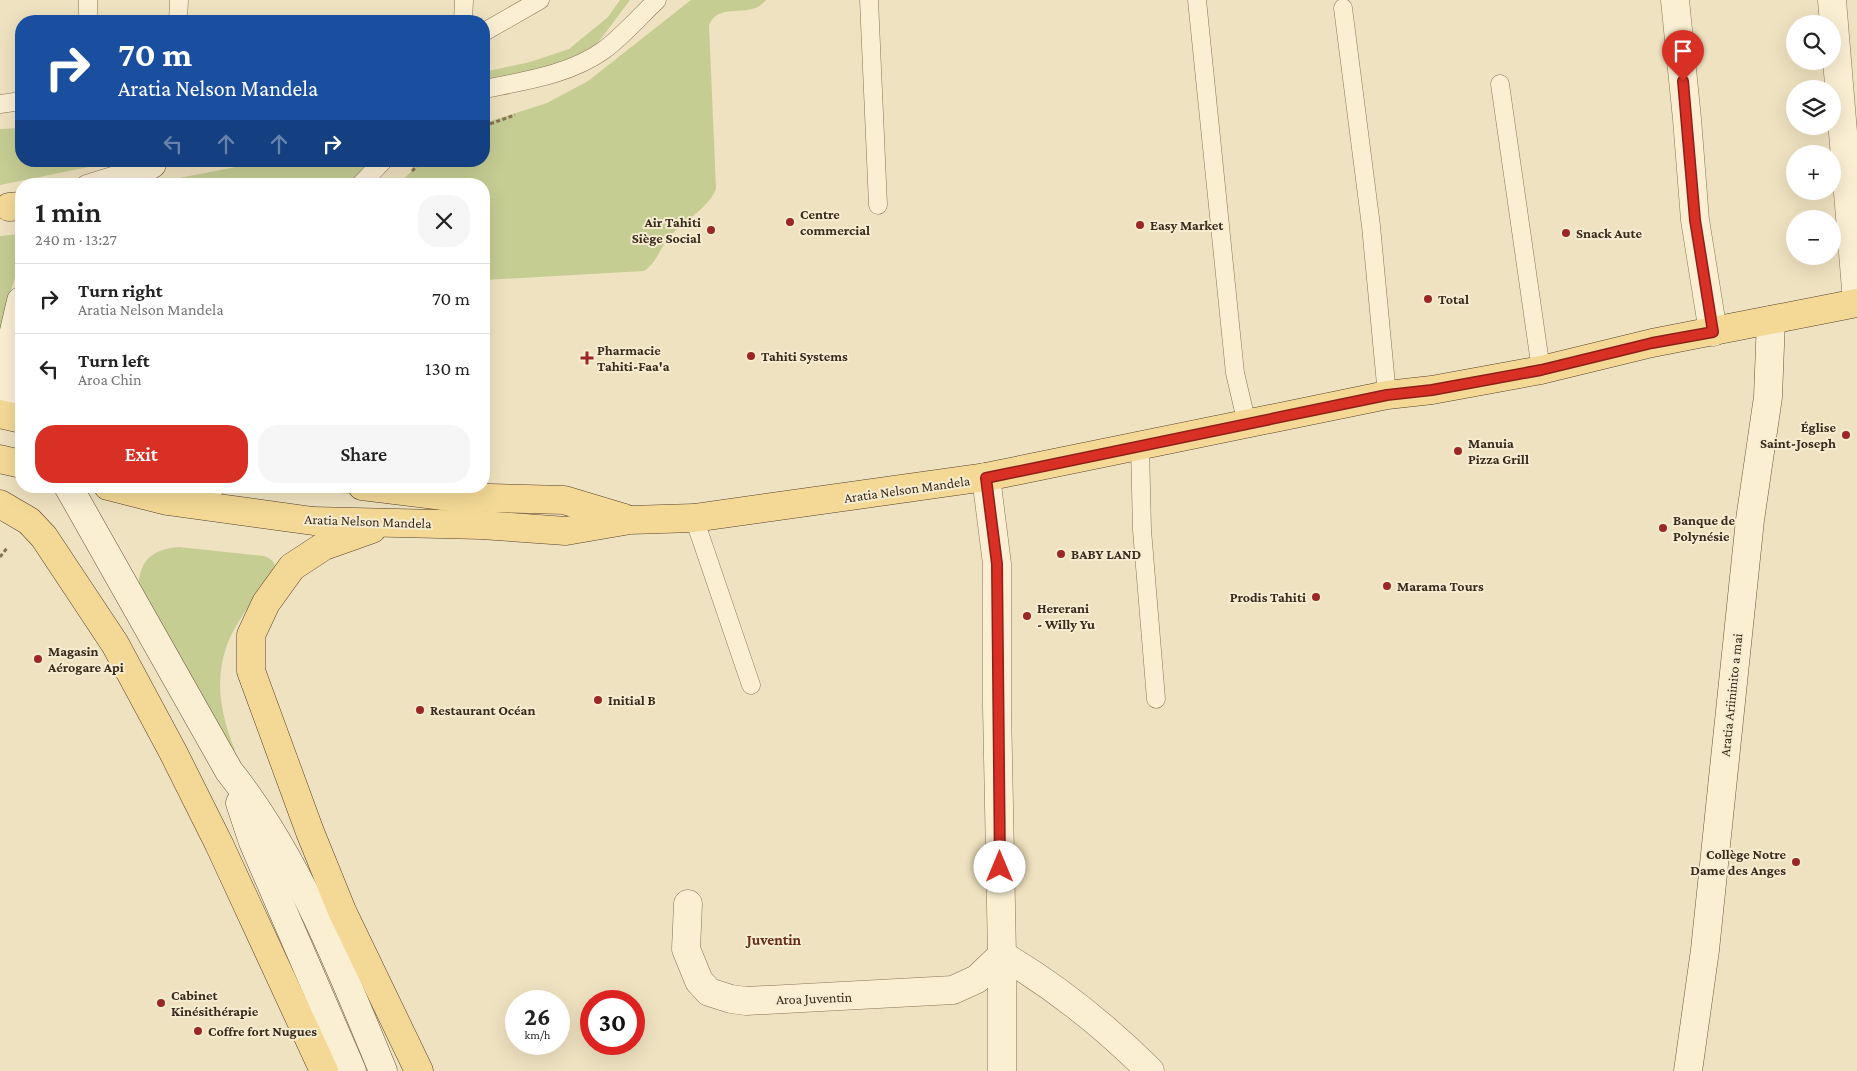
<!DOCTYPE html>
<meta charset="utf-8">
<style>
:root{--surface:#fff;--page:#f6f6f6;--text:#222;--muted:#767676;--line:#e0e0e0;--accent:#d93025}
body{margin:0;font-family:"Crimson Pro",serif;background:var(--page);color:var(--text);height:100vh;display:flex;flex-direction:column;font-size:19px;white-space:nowrap}
*{box-sizing:border-box;margin:0}
p{font-size:16px;color:var(--muted)}
.icon{flex:none;width:28px;height:28px;fill:none;stroke:currentColor;stroke-width:2;stroke-linecap:round;stroke-linejoin:round}
.map{position:relative;flex:1;overflow:hidden}
.side{position:absolute;left:15px;top:178px;width:475px;height:315px;display:flex;flex-direction:column;background:var(--surface);border-radius:20px;box-shadow:0 5px 20px #0002}
.side>*{flex:none}
.banner{position:absolute;left:15px;top:15px;width:475px;height:152px;border-radius:20px;box-shadow:0 5px 20px #0002;background:#1a4fa0;color:#fff;overflow:hidden}
.buttons{position:absolute;left:1786px;top:15px;display:grid;gap:10px}
.buttons a{display:grid;place-items:center;width:55px;height:55px;border-radius:50%;background:var(--surface);box-shadow:0 5px 20px #0002;font-size:25px}
.speed{position:absolute;left:505px;top:990px;display:flex;gap:10px;font-size:25px;font-weight:700;text-align:center}
.speed>*{display:grid;place-content:center;width:65px;height:65px;border-radius:50%;background:var(--surface);box-shadow:0 5px 20px #0002;line-height:1}
.speed small{font-size:12px;font-weight:400}
.speed .limit{border:8px solid #d22;background:#fff;color:#111}
.pin{position:absolute;display:grid;place-items:center;width:42px;height:42px;color:#fff;margin:-51px -21px;border-radius:50% 50% 50% 0;rotate:-45deg;box-shadow:0 0 5px #0007}
.pin .icon{rotate:45deg}
.me{position:absolute;width:55px;margin:-28px;rotate:0deg;stroke-linejoin:round;filter:drop-shadow(0 0 4px #0008)}
.turn{display:flex;align-items:center;gap:18px;height:105px;padding:0 20px;font-size:22px}
.turn .icon{width:65px;height:65px;stroke-width:2.5}
.turn b{display:block;font-size:35px;line-height:42px}
.lanes{display:flex;align-items:center;height:48px;padding:0 20px;background:#0003;justify-content:center;gap:25px;direction:ltr}
.lanes .off{opacity:.35}
.round{display:grid;place-items:center;flex:none;width:52px;height:52px;border-radius:20px;background:var(--page)}
.overview{display:flex;align-items:center;justify-content:space-between;height:85px;padding:0 20px}
h1{font-size:30px;font-weight:600;line-height:38px}
.cta{display:flex;gap:10px;margin-top:auto;padding:10px 20px}
.cta a{flex:1;height:58px;border-radius:20px;background:var(--accent);color:#fff;font-size:20px;font-weight:600;line-height:58px;text-align:center}
.cta a+a{background:var(--page);color:var(--text)}
ul{padding:0;list-style:none}
li{display:flex;align-items:center;gap:15px;height:70px;padding:0 20px;border-top:1px solid var(--line)}
li div{flex:1}
li b{display:block;font-size:19px}
li em{font-style:normal}
.map>svg:first-child{display:block}
.green{fill:#c6cd93}
.lines{fill:none;stroke-linecap:round;stroke-linejoin:round}
.lane-casing{stroke:#897257;stroke-width:19}
.street-casing{stroke:#897257;stroke-width:29}
.secondary-casing{stroke:#6a533b;stroke-width:29}
.primary-casing{stroke:#56402c;stroke-width:29}
.path{stroke:#897257;stroke-width:3;stroke-dasharray:4 2.5;stroke-linecap:butt}
.lane{stroke:#faefd3;stroke-width:18}
.street{stroke:#faefd3;stroke-width:28}
.secondary{stroke:#faefd3;stroke-width:28}
.primary{stroke:#f4d996;stroke-width:28}
.route-casing{stroke:#8d1f18;stroke-width:12}
.route{stroke:#d93025;stroke-width:9}
.poi-dot{fill:#9a2725;stroke:#f6ecd0;stroke-width:2}
.labels{text-anchor:middle;stroke-width:4;stroke-linejoin:round;paint-order:stroke}
.poi-label{font-size:14px;font-weight:bold;fill:#382a1c;stroke:#f6ecd0;text-anchor:start}
.street-label{font-size:14px;fill:#382a1c;stroke:#f6ecd0}
.neighbourhood-label{font-size:15px;font-weight:bold;fill:#662b1a;stroke:#f6ecd0}
</style>
<div class="map">
<svg width="1857" height="1071" viewBox="0 0 1857 1071">
<rect width="100%" height="100%" fill="#efe2c0"/>
<!-- green -->
<g class="green">
<path d="M620 0H630L600 40 576 62 484 87V72L530 62 569 49 608 17Z"/>
<path d="M691 0H766C750 21 720 0 709 25L716 189C706 212 682 220 667 240 659 251 656 263 644 271L484 280V184H399L421 161H484V123L547 103 588 81Z"/>
<path d="M21 128V161H118L0 185V129Z"/>
<path d="M266 161H380L358 184 154 183Z"/>
<path d="M21 234V260L6 305 0 332V236Z"/>
<path d="M293 486H376L374 498Z"/>
<path d="M179 547 264 556C271 559 276 562 275 570 260 591 235 622 227 645 214 681 221 716 235 750L227 755 139 593C137 563 150 549 179 547Z"/>
</g>
<g class="lines">
<!-- lane casing -->
<g class="lane-casing">
<g id="lane">
<path d="M869 0 878 205"/>
<path d="M1197 0 1235 373 1247 424"/>
<path d="M1343 8 1371 226 1387 395"/>
<path d="M88 21V0"/>
<path d="M178 21 179 0"/>
<path d="M463 21 464 0"/>
<path d="M484 32 540 0"/>
<path d="M1500 84 1541 370"/>
<path d="M484 89C524 81 569 75 604 50 623 36 640 16 657 0"/>
<path d="M0 104 21 101"/>
<path d="M86 184 128 171"/>
<path d="M361 184 383 161"/>
<path d="M1140 446 1142 530 1156 699"/>
<path d="M194 505 217 486"/>
<path d="M694 518 751 685"/>
</g>
</g>
<!-- street casing -->
<g class="street-casing">
<g id="street">
<path d="M1675 0 1687 119 1695 220 1713 332"/>
<path d="M1832 0 1857 301"/>
<path d="M986 477 997 564V707L1002 955V1071"/>
<path d="M688 904 686 949 699 981 709 992 731 999 746 1001 953 990 977 979 1002 955C1056 987 1106 1027 1150 1071"/>
</g>
</g>
<!-- secondary casing -->
<g class="secondary-casing">
<g id="secondary">
<path d="M119 184 152 164"/>
<path d="M11 392V344L21 301"/>
<path d="M68 486 229 771C298 858 341 969 383 1071"/>
<path d="M240 803 253 842 352 1071"/>
<path d="M1688 1071 1705 950 1750 520 1768 397 1771 320"/>
</g>
</g>
<!-- primary casing -->
<g class="primary-casing">
<g id="primary">
<path d="M9 207 21 206"/>
<path d="M0 414 21 419"/>
<path d="M0 459 21 464"/>
<path d="M108 486 167 501 313 521 481 525 566 531 630 520 694 518 986 477 1387 395 1432 390 1541 370 1652 343 1857 303"/>
<path d="M362 486 451 497 564 500 624 518"/>
<path d="M0 504 29 521 44 537 115 644 173 752 219 844 324 1071"/>
<path d="M372 529 324 546 292 567 266 603 251 635V671L310 832 342 911 419 1071"/>
</g>
</g>
<!-- path -->
<g class="path">
<path d="M484 126 515 115"/>
<path d="M412 171 422 161"/>
<path d="M0 557 7 548"/>
</g>
<!-- lane -->
<use href="#lane" class="lane"/>
<!-- street -->
<use href="#street" class="street"/>
<!-- secondary -->
<use href="#secondary" class="secondary"/>
<!-- primary -->
<use href="#primary" class="primary"/>
</g>
<g class="lines">
<!-- route casing -->
<g class="route-casing">
<path id="route" d="M1000 867 997 564 986 478 1387 395 1432 390 1541 370 1652 343 1713 332 1695 220 1683 81"/>
</g>
<!-- route -->
<use href="#route" class="route"/>
</g>
<!-- markers -->
<g class="poi-dot">
<circle cx="790" cy="222" r="5"/>
<circle cx="1140" cy="225" r="5"/>
<circle cx="711" cy="230" r="5"/>
<circle cx="1566" cy="233" r="5"/>
<circle cx="1428" cy="299" r="5"/>
<circle cx="751" cy="356" r="5"/>
<path d="M584.5 350.5h5v5h5v5h-5v5h-5v-5h-5v-5h5z"/>
<circle cx="1846" cy="435" r="5"/>
<circle cx="1458" cy="451" r="5"/>
<circle cx="1663" cy="528" r="5"/>
<circle cx="1061" cy="554" r="5"/>
<circle cx="1387" cy="586" r="5"/>
<circle cx="1316" cy="597" r="5"/>
<circle cx="1027" cy="616" r="5"/>
<circle cx="38" cy="659" r="5"/>
<circle cx="598" cy="700" r="5"/>
<circle cx="420" cy="710" r="5"/>
<circle cx="1796" cy="862" r="5"/>
<circle cx="161" cy="1003" r="5"/>
<circle cx="198" cy="1031" r="5"/>
</g>
<g class="labels">
<!-- poi labels -->
<g class="poi-label">
<text x="800" y="219">Centre<tspan x="800" dy="16">commercial</tspan></text>
<text x="701" y="227" text-anchor="end">Air Tahiti<tspan x="701" dy="16">Siège Social</tspan></text>
<text x="1150" y="230">Easy Market</text>
<text x="1576" y="238">Snack Aute</text>
<text x="1438" y="304">Total</text>
<text x="597" y="355">Pharmacie<tspan x="597" dy="16">Tahiti-Faa'a</tspan></text>
<text x="761" y="361">Tahiti Systems</text>
<text x="1836" y="432" text-anchor="end">Église<tspan x="1836" dy="16">Saint-Joseph</tspan></text>
<text x="1468" y="448">Manuia<tspan x="1468" dy="16">Pizza Grill</tspan></text>
<text x="1673" y="525">Banque de<tspan x="1673" dy="16">Polynésie</tspan></text>
<text x="1071" y="559">BABY LAND</text>
<text x="1397" y="591">Marama Tours</text>
<text x="1306" y="602" text-anchor="end">Prodis Tahiti</text>
<text x="1037" y="613">Hererani<tspan x="1037" dy="16">- Willy Yu</tspan></text>
<text x="48" y="656">Magasin<tspan x="48" dy="16">Aérogare Api</tspan></text>
<text x="608" y="705">Initial B</text>
<text x="430" y="715">Restaurant Océan</text>
<text x="1786" y="859" text-anchor="end">Collège Notre<tspan x="1786" dy="16">Dame des Anges</tspan></text>
<text x="171" y="1000">Cabinet<tspan x="171" dy="16">Kinésithérapie</tspan></text>
<text x="208" y="1036">Coffre fort Nugues</text>
</g>
<!-- street labels -->
<g class="street-label">
<text transform="translate(907 489) rotate(-8)" y="5">Aratia Nelson Mandela</text>
<text transform="translate(368 521) rotate(2)" y="5">Aratia Nelson Mandela</text>
<text transform="translate(1731 695) rotate(-84)" y="5">Aratia Ariininito a mai</text>
<text transform="translate(814 998) rotate(-2)" y="5">Aroa Juventin</text>
</g>
<!-- neighbourhood labels -->
<g class="neighbourhood-label">
<text x="774" y="945">Juventin</text>
</g>
</g>
</svg>
<div class="buttons">
<a><svg class="icon" aria-label="search" viewBox="0 0 24 24"><circle cx="10" cy="10" r="6"/><path d="M15 15l6 6"/></svg></a>
<a><svg class="icon" aria-label="layers" viewBox="0 0 24 24"><path d="M12 4l9 5-9 5-9-5zM3 14l9 5 9-5"/></svg></a>
<a>+</a>
<a>−</a>
</div>
<div class="speed"><div>26<small>km/h</small></div><div class="limit">30</div></div>
<div class="pin" style="left:1683px;top:81px;background:#d93025"><svg class="icon" aria-label="arrive" viewBox="0 0 24 24"><path d="M6 21V4h12l-3 4 3 4H6"/></svg></div>
<svg class="me" style="left:1000px;top:867px" viewBox="-20 -20 40 40"><circle r="19" fill="#fff"/><path d="M0-13L10 11 0 6-10 11z" fill="#d93025"/></svg>
<div class="banner">
<div class="turn"><svg class="icon" aria-label="right" viewBox="0 0 24 24"><path d="M7 20v-9h11M14 6l5 5-5 5"/></svg><div><b>70 m</b>Aratia Nelson Mandela</div></div>
<div class="lanes"><svg class="icon off" aria-label="left" viewBox="0 0 24 24"><path d="M17 20v-9H6M10 6l-5 5 5 5"/></svg><svg class="icon off" aria-label="ahead" viewBox="0 0 24 24"><path d="M12 20V5M6 11l6-6 6 6"/></svg><svg class="icon off" aria-label="ahead" viewBox="0 0 24 24"><path d="M12 20V5M6 11l6-6 6 6"/></svg><svg class="icon" aria-label="right" viewBox="0 0 24 24"><path d="M7 20v-9h11M14 6l5 5-5 5"/></svg></div>
</div>
<section class="side">
<div class="overview"><div><h1>1 min</h1><p>240 m · 13:27</p></div><a class="round"><svg class="icon" aria-label="close" viewBox="0 0 24 24"><path d="M6 6l12 12M18 6L6 18"/></svg></a></div>
<ul>
<li><svg class="icon" aria-label="right" viewBox="0 0 24 24"><path d="M7 20v-9h11M14 6l5 5-5 5"/></svg><div><b>Turn right</b><p>Aratia Nelson Mandela</p></div><em>70 m</em></li>
<li><svg class="icon" aria-label="left" viewBox="0 0 24 24"><path d="M17 20v-9H6M10 6l-5 5 5 5"/></svg><div><b>Turn left</b><p>Aroa Chin</p></div><em>130 m</em></li>
</ul>
<div class="cta"><a>Exit</a><a>Share</a></div>
</section>
</div>
